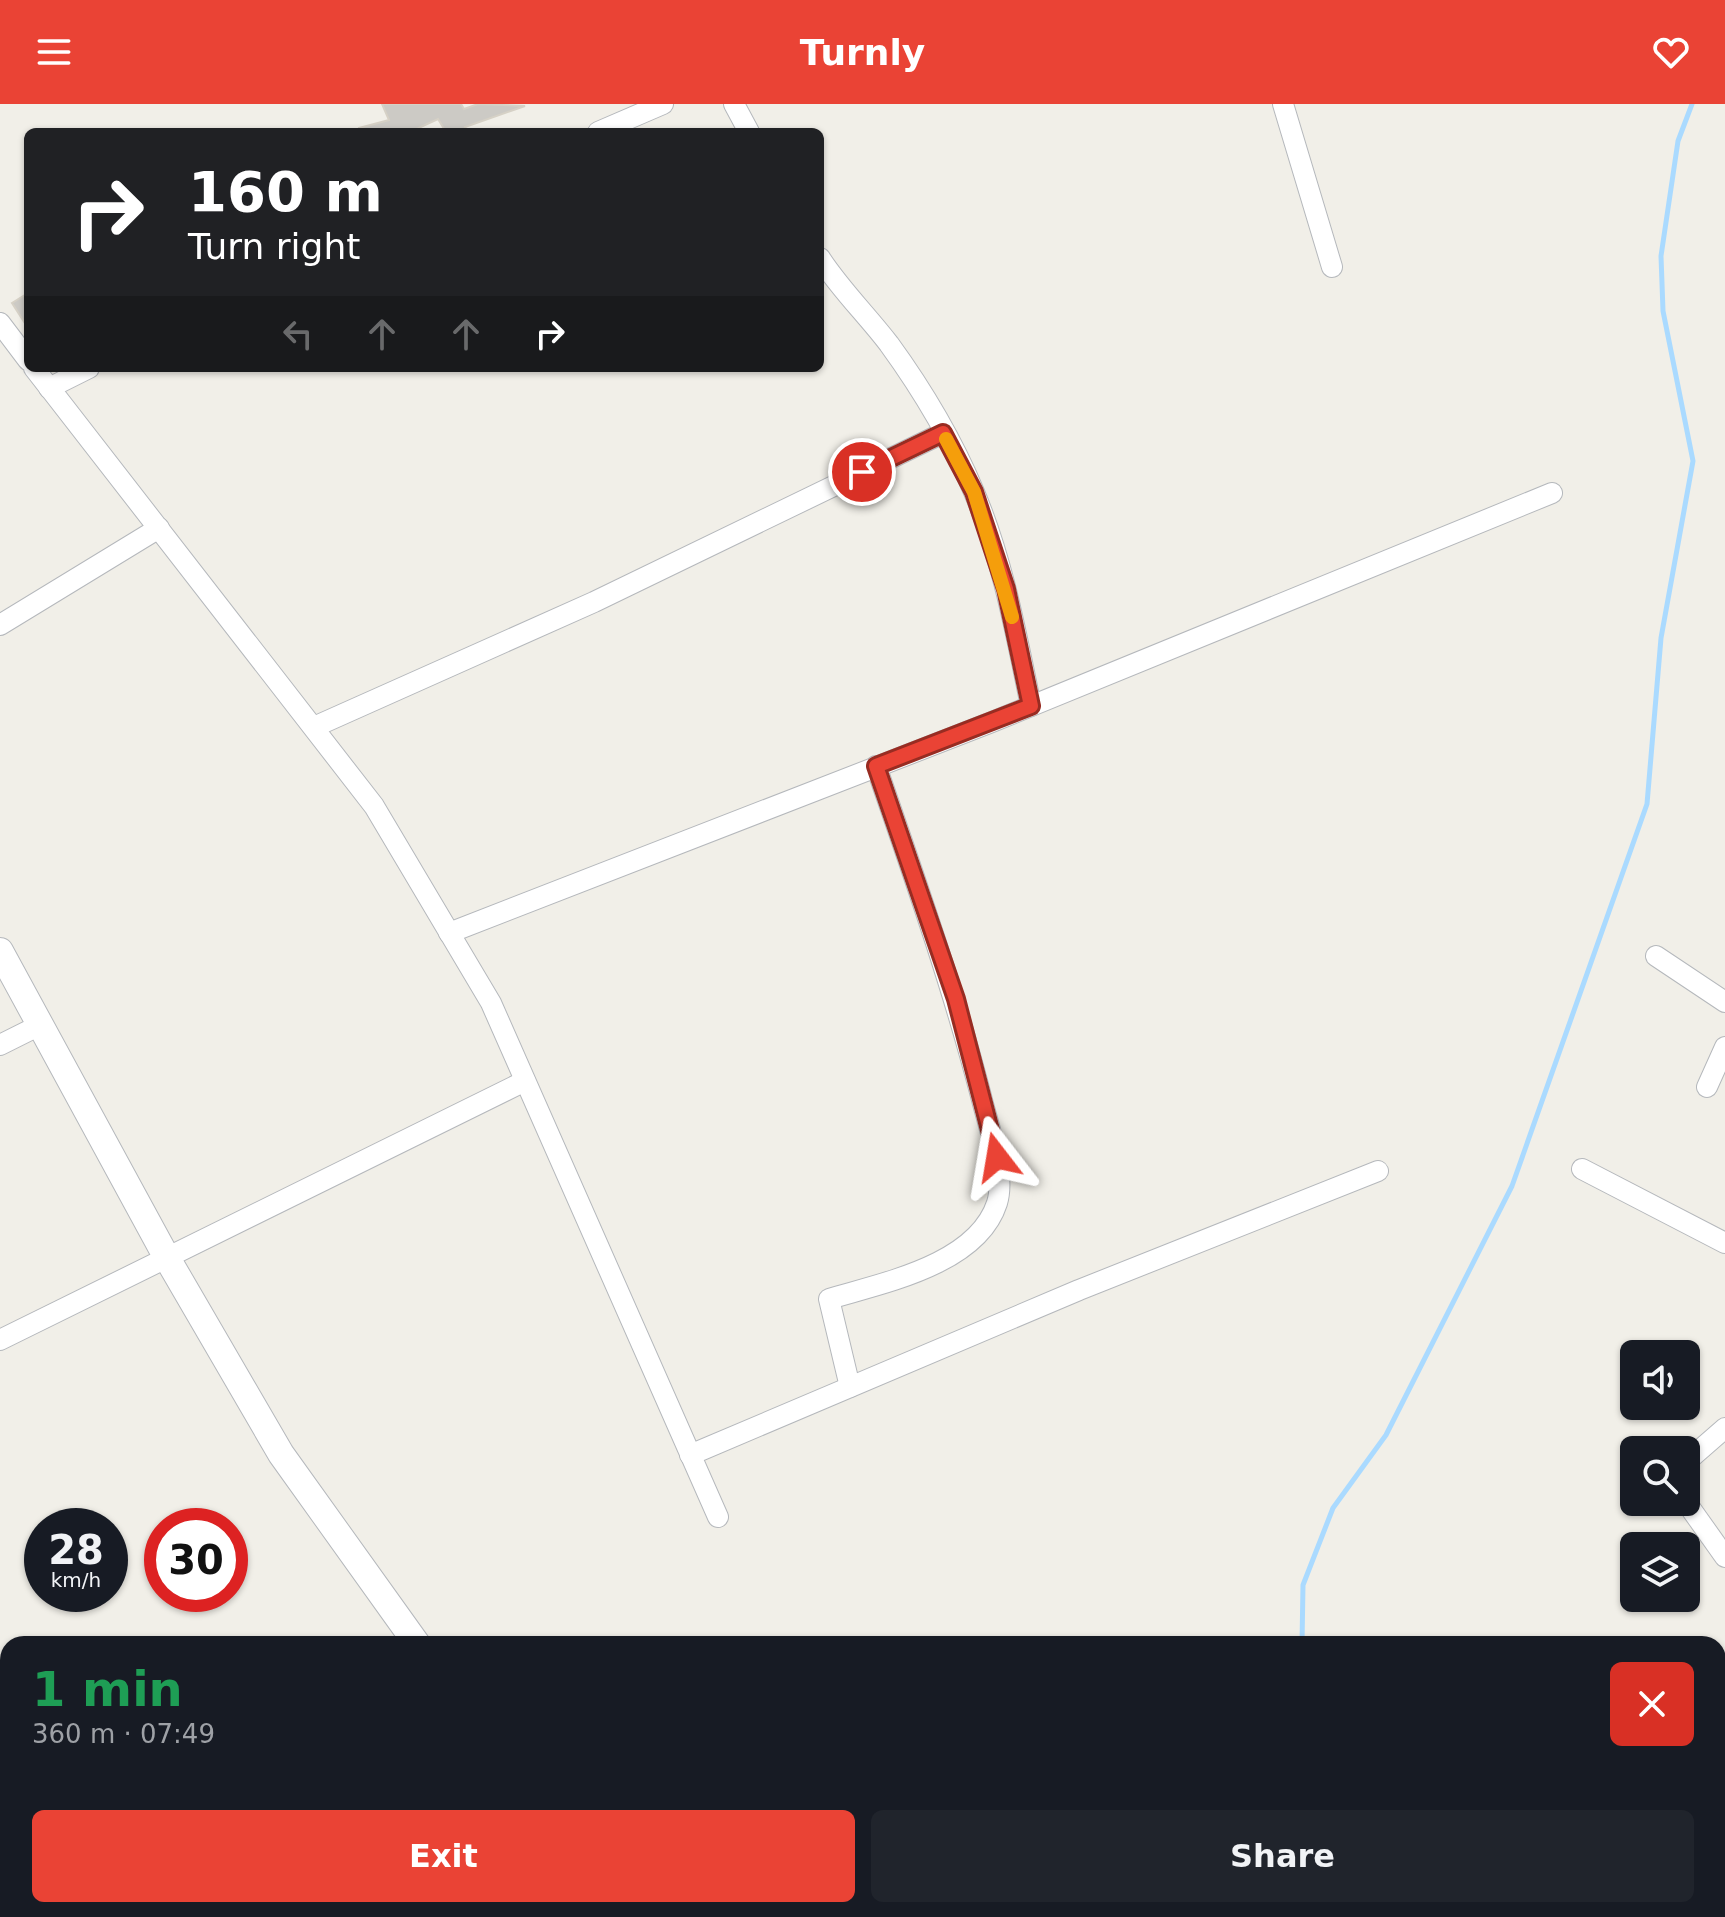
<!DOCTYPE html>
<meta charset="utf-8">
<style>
:root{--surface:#171b24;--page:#20242c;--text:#f1f3f6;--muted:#9ea1a6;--accent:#ea4335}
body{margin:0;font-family:"DejaVu Sans",sans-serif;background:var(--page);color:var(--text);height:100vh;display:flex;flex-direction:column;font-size:30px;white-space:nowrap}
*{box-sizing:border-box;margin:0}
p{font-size:26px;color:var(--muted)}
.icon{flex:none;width:44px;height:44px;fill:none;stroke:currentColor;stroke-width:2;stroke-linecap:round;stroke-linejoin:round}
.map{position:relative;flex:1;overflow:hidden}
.side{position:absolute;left:0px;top:1532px;width:1726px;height:282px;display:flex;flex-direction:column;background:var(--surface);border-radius:24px 24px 0 0;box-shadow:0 2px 6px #0004}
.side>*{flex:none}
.hud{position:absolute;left:24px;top:24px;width:800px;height:244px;border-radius:12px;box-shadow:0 2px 6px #0004;background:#202124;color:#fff;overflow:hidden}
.buttons{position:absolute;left:1620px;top:1236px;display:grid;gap:16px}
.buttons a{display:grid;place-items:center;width:80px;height:80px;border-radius:12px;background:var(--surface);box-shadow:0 2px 6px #0004;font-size:40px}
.speed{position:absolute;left:24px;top:1404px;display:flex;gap:16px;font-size:40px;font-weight:700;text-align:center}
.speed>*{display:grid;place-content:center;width:104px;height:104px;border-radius:50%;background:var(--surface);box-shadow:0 2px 6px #0004;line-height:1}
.speed small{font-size:20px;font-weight:400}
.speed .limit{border:12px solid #d22;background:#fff;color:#111}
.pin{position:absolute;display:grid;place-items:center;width:68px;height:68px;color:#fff;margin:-34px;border:4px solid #fff;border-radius:50%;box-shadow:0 2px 8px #0007}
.me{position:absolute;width:88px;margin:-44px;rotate:346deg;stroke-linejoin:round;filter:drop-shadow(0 0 6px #0008)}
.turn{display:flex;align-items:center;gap:28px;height:168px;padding:0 32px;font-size:36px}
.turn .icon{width:104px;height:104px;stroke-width:2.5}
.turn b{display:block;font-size:56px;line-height:68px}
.lanes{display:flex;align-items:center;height:76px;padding:0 32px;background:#0003;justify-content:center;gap:40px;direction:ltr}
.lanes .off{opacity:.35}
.round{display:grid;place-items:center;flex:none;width:84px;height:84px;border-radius:12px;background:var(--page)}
.head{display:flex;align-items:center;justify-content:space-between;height:136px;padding:0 32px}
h1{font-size:48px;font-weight:700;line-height:60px;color:#1e9e55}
.action{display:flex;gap:16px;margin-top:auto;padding:16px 32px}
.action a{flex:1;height:92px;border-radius:12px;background:var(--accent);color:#fff;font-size:32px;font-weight:700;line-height:92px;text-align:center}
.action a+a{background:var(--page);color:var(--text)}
header{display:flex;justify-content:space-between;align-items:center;height:104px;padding:0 32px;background:var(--accent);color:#fff;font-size:36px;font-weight:700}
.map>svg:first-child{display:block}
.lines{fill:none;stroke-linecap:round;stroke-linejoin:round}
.stream{stroke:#aadaff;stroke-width:5}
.building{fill:#cccac5;stroke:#d6d1c6;stroke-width:2}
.minor-casing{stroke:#b5b8bc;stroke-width:22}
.tertiary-casing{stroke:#b5b8bc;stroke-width:28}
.minor{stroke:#fff;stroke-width:20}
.tertiary{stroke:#fff;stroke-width:26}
.route-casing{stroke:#982c22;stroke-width:20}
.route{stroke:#ea4335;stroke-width:14}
.slow{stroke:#f59e0b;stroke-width:14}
</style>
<header><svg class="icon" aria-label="menu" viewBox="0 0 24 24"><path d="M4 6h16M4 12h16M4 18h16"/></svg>Turnly<svg class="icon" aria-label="heart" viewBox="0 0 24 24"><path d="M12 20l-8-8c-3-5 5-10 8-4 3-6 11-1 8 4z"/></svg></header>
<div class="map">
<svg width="1725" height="1813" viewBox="0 0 1725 1813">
<rect width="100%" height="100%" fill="#f1efe8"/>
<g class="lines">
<!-- stream -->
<g class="stream">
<path d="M1302 1540 1303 1481 1333 1404 1386 1331 1512 1082 1647 700 1661 534 1693 357 1663 207 1661 152 1678 37 1692 0"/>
<path d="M1365 1813 1373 1806"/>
</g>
</g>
<!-- building -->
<g class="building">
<path d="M382 0H461L464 5 478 0 525 2 465 23 468 28H446L438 15 410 28H360L359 24 389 16Z"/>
<path d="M28 189V224L12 199Z"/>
</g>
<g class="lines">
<!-- minor casing -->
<g class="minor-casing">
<g id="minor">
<path d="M734 0 749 28"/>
<path d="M1283 0 1332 163"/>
<path d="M598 28 663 0"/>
<path d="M820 154C840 185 866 210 889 240 921 284 953 338 974 388 1003 456 1016 530 1031 602"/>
<path d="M0 219 28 256"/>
<path d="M34 264 374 702 491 899 718 1413"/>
<path d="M49 284 89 264"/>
<path d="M0 521 159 424"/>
<path d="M314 623 594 498 943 329"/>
<path d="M449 829 992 618 1552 389"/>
<path d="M1656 852 1725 898"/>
<path d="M0 941 42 920"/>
<path d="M1707 983 1725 943"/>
<path d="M1582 1065 1725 1139"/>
<path d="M0 1236 525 977"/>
<path d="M850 1283 829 1195C882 1179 977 1161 997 1099 1006 1071 988 1021 981 992 952 880 914 772 876 662"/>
<path d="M690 1351 1079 1186 1378 1067"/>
<path d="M1686 1358 1725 1324"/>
<path d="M1686 1398 1725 1453"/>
<path d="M1718 1596 1725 1601"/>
<path d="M0 1638 8 1654"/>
<path d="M0 1699 8 1695"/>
<path d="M1718 1761 1725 1766"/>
<path d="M84 1806 87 1813"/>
<path d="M218 1813 234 1806"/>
<path d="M1007 1813 1011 1808"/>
</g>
</g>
<!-- tertiary casing -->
<g class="tertiary-casing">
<g id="tertiary">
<path d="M0 847 167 1154 281 1350 417 1540"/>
<path d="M602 1806 607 1813"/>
</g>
</g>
<!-- minor -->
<use href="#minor" class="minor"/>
<!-- tertiary -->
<use href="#tertiary" class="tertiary"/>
</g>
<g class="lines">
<!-- route casing -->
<g class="route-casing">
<path id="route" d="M862 368 943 329 974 388 1006 485 1031 602 876 662 956 895 997 1053"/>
</g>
<!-- route -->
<use href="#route" class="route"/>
<!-- slow -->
<path class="slow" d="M946 335 974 388 1012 513"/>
</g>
</svg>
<div class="buttons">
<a><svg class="icon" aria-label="sound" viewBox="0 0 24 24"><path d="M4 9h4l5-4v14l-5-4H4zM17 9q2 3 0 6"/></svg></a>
<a><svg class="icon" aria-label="search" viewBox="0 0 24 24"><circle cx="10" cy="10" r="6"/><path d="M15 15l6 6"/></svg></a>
<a><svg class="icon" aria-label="layers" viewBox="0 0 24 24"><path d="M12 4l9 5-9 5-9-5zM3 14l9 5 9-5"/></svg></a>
</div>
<div class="speed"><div>28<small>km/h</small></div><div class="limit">30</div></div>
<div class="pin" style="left:862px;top:368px;background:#d93025"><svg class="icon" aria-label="arrive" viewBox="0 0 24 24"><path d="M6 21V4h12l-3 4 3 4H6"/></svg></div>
<svg class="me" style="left:997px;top:1053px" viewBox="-20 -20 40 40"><path d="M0-17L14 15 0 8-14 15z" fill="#ea4335" stroke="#fff" stroke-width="4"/></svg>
<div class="hud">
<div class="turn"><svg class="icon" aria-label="right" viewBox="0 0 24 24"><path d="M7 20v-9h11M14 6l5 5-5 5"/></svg><div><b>160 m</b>Turn right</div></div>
<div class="lanes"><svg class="icon off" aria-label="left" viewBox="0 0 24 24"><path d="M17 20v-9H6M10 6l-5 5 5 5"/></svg><svg class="icon off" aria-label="ahead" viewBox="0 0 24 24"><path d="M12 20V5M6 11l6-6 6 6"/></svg><svg class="icon off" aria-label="ahead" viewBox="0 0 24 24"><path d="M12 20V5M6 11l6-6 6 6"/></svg><svg class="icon" aria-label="right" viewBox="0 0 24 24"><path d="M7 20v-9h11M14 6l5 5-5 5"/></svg></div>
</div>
<section class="side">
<div class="head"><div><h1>1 min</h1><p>360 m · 07:49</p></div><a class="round" style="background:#d93025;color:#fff"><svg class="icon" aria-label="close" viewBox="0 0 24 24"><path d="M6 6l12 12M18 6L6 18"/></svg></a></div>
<div class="action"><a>Exit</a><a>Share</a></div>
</section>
</div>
